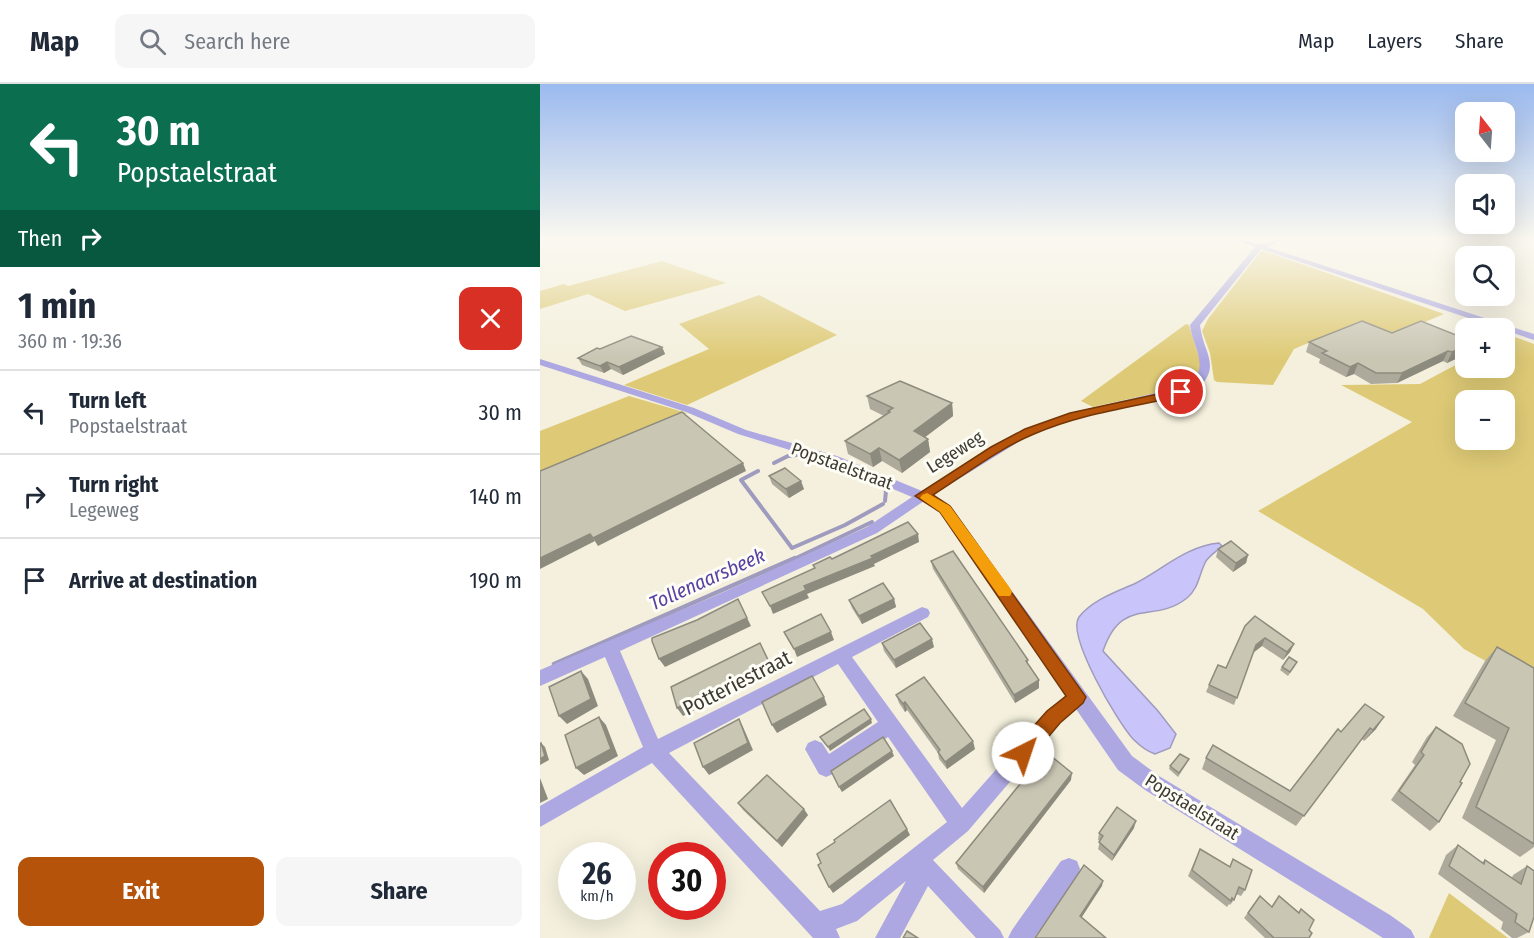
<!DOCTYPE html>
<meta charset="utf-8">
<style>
:root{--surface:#fff;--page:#f6f6f7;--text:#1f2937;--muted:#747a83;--line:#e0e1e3;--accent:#b45309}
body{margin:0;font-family:"Fira Sans Condensed",sans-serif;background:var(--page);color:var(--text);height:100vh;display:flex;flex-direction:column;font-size:22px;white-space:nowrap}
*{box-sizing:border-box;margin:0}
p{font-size:20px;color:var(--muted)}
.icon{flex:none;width:33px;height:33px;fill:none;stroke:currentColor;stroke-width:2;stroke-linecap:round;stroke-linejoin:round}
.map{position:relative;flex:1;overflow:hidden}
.sheet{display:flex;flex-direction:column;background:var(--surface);width:540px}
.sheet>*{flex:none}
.guide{background:#0b6e4f;color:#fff;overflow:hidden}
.needle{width:39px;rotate:343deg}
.tools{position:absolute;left:915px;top:18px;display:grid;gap:12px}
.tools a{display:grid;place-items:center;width:60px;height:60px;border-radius:12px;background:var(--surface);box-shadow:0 6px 24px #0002;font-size:30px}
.speed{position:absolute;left:18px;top:758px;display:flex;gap:12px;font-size:30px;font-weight:700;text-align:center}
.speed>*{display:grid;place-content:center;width:78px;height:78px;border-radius:50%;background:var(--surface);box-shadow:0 6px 24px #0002;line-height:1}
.speed small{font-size:15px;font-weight:400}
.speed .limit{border:9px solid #d22;background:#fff;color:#111}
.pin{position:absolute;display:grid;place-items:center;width:51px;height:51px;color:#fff;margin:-26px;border:3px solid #fff;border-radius:50%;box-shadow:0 2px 6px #0007}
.me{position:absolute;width:66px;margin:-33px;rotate:41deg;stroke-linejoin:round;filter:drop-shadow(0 0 4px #0008)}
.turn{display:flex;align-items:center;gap:21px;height:126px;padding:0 18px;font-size:27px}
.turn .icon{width:78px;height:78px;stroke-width:2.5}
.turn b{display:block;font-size:42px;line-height:51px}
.then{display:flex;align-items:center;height:57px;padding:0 18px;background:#0003;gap:12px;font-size:22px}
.round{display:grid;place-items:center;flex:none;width:63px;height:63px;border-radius:12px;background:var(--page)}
.headline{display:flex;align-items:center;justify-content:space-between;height:102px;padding:0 18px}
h1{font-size:36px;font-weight:700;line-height:45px}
.button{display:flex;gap:12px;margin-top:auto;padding:12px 18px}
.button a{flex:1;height:69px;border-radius:12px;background:var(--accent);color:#fff;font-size:24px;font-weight:700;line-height:69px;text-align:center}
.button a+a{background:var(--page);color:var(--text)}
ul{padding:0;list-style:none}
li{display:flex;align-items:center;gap:18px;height:84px;padding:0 18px;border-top:2px solid var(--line)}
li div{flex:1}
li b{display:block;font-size:22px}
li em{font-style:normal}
header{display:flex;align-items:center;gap:36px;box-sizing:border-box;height:84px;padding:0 30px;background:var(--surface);border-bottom:2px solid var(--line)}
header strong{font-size:28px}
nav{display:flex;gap:33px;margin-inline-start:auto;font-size:21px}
.search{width:420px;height:54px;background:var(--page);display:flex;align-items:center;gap:15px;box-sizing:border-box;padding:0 21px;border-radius:12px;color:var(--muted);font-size:22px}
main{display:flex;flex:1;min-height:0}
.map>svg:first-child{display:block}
.green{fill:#deca76;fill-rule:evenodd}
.water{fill:#c9c4f9;stroke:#9f9bbe;stroke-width:1.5}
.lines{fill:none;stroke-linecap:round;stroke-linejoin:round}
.stream-far1{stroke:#9f9bbe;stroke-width:4}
.stream{stroke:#9f9bbe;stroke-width:4.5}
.minor{fill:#ada8e1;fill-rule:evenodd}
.wall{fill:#aeaa9b}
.shaded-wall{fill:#8d8b7e}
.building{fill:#cac6b4;stroke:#8d8b7e;stroke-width:1.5}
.route{fill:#b45309;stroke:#753606;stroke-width:1.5}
.slow{fill:#f59e0b}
.labels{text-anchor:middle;stroke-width:6;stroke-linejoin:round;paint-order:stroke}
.street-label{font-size:18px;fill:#3c3b33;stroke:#fefdf5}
.water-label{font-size:20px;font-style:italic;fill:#5642a5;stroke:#fefdf5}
.near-street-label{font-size:21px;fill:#3c3b33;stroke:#fefdf5}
</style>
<header>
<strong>Map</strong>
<div class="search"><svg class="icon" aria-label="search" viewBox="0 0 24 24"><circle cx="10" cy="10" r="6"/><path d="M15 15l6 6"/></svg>Search here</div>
<nav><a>Map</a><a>Layers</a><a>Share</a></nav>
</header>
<main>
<section class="sheet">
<div class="guide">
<div class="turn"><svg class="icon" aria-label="left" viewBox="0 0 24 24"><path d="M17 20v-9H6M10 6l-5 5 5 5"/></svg><div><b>30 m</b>Popstaelstraat</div></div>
<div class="then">Then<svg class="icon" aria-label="right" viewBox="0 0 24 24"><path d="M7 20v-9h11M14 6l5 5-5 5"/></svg></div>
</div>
<div class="headline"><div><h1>1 min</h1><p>360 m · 19:36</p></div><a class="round" style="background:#d93025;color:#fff"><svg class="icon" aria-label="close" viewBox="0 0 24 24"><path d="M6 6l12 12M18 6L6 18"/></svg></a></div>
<ul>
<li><svg class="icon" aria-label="left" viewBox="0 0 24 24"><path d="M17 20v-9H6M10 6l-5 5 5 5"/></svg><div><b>Turn left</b><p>Popstaelstraat</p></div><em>30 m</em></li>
<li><svg class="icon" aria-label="right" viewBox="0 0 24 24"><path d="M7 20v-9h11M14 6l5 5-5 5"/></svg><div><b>Turn right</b><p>Legeweg</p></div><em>140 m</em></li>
<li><svg class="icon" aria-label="arrive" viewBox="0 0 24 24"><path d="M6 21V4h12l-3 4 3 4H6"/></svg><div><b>Arrive at destination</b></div><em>190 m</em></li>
</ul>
<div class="button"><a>Exit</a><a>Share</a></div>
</section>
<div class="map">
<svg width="994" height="854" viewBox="0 0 994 854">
<rect width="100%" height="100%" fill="#f4f0dd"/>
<!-- green -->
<g class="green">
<path d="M721 167H724L904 230 844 255 809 242 754 265 733 301 677 298 674 296 670 269 662 247 668 235Z"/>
<path d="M122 177 186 199 85 227 48 210 0 225V207L24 200 28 202Z"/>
<path d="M219 211 297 251 147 321 84 301 169 265 139 240Z"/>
<path d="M646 240 649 241 661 279V290L643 303 553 323 541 317Z"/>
<path d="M972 252 994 260V604L924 565 883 525 718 427 872 338 801 301 880 300 925 276 926 284H964L965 256ZM926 316H964V356H926Z"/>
<path d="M89 312 147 329 0 392V347Z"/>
<path d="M909 809 968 854H889Z"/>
</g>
<!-- water -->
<path class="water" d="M679 459 682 462C677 467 670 471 666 477 659 490 659 504 647 514 613 541 582 511 563 567L618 627 636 650 630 664 615 670C606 667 599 661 593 655 578 639 526 551 539 533 552 516 576 508 594 500 622 486 646 462 679 459Z"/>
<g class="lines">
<!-- stream-far1 -->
<g class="stream-far1">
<path d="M234 379 248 372 265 370"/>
<path d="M218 387 201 396 252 464 305 441 343 420"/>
<path d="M311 387 341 401 346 407 345 417"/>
<path d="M252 476 332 438"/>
</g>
<!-- stream -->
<path class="stream" d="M14 580 255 474"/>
<!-- minor -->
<g class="minor">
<path d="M694 155C703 155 711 159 719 160 727 160 736 155 744 155L727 163 994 250V256L721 165 660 241C663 269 682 281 658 305L538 334 493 349 393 411 410 422 592 672 619 692 850 831 871 846 875 854H843L605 706 578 686 536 625 520 639 428 747 393 776 460 846 464 854H436L388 802 360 854H335L366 797 317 837 296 845 300 854H273L112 679 0 743V722L103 663 65 573 0 602V586L177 511 327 443 372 413 289 378 198 350 146 328 0 281V275L154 324 206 346 297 372 382 407 485 345 530 329 650 301C670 281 653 264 650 241L715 163ZM384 417 400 428 526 611 508 627 422 724 312 573 388 533 390 529 388 525 382 523 118 655 80 567 337 449ZM298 580 338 638 289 670 282 659 275 656 268 659 265 665 279 690 286 693 293 690 348 653 407 738 302 820 280 827 129 669Z"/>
<path d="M529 774 537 777 540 785 537 793 494 854H468L472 846 521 777Z"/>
</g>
</g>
<!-- wall -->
<g class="wall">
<path d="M852 249 926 255V270L907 279 903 277 857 299 831 300 814 290 806 293 779 279 780 275 766 268 769 258Z"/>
<path d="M122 263 125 270 83 291 71 285 64 289 42 281 38 274 60 265Z"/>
<path d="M327 312 412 319 413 332 385 353 388 355 390 368 362 389 342 377 333 383 308 370 305 357 344 332 330 325Z"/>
<path d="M229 392 264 405 249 414 232 400Z"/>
<path d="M678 465 708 471 706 479 693 488 676 473Z"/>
<path d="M391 477 488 576V580L499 604 475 619 393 485Z"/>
<path d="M354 515 356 523 322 540 312 524 309 516Z"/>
<path d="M705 542 754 560 750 568 743 576 722 562 713 568 694 621 666 608 669 601 686 584Z"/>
<path d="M342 559 394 563 356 584 344 567Z"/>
<path d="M957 563 994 584V763L980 773 922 734 956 656 913 632 945 577Z"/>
<path d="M755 582 748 592 740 586 742 583Z"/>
<path d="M356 611 435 665 407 685 399 675 398 669 367 626 365 628 359 619Z"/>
<path d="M825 620 836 645 824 657 822 655 756 742 662 685 666 674 750 707Z"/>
<path d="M896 643 899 738 890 747 851 716 875 681 872 678 887 653Z"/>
<path d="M647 679 638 693 629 685 630 682Z"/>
<path d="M531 696 444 809 418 785 416 779Z"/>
<path d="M198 719 268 731 242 763 203 726Z"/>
<path d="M594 744 572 777 558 765 560 757 558 756 559 749Z"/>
<path d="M918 761 942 778 945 776 972 794 973 791 987 782 989 848 977 854H972L961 845 963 838 898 790 906 771Z"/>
<path d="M660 765 689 783 693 775 705 806 701 812 696 810 694 816 690 821 689 820 687 823 648 792Z"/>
<path d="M720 812 732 823 739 812 759 828 761 825 769 846V854H725L704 834Z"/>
</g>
<!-- shaded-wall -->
<g class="shaded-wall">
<path d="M926 262V270L907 279 912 268Z"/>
<path d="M122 263 125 270 83 291 79 283Z"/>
<path d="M908 267 903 277 857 299 862 289Z"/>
<path d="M67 278 71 285 64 289 60 282Z"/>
<path d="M818 279 814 290 806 293 810 283Z"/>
<path d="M412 319 413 332 376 360 374 347Z"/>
<path d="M388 355 390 368 362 389 359 376Z"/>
<path d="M339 364 342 377 333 383 330 370Z"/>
<path d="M203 379 206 387 58 462 53 454Z"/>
<path d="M261 397 264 405 249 414 246 405Z"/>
<path d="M50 450 55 457 0 485V474Z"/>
<path d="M378 450 379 458 334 480 335 482 267 510 269 514 233 530 230 522 264 502Z"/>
<path d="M708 471 706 479 693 488 696 479Z"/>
<path d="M198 515 211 542 125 583 119 575Z"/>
<path d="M354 515 356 523 322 540 319 532Z"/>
<path d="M291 548 294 556 257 573 254 565Z"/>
<path d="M725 554 722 562 713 569 716 561Z"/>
<path d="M392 555 394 563 356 584 354 576Z"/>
<path d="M220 559 233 586 191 609 190 608 143 632 137 624Z"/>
<path d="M754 560 750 568 743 576 747 568Z"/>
<path d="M41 587 48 595 58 622 27 640 19 632Z"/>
<path d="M499 596V604L475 619 474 611Z"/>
<path d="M284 613 287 621 237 649 232 641Z"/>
<path d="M365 618 367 626 365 628 363 620Z"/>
<path d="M59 633 66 641 78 672 44 691 36 684Z"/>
<path d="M844 633 836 645 824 657 833 646Z"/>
<path d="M199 635 203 643 213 666 169 691 163 683Z"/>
<path d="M331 635 332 639 290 667 288 663Z"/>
<path d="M433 657 435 665 407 685 405 678Z"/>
<path d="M1 659 5 663 9 676 0 681Z"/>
<path d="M352 667 354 672 302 708 299 703Z"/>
<path d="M532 689 531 696 444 809 443 803Z"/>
<path d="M0 694 8 715 0 719Z"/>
<path d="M264 725 268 731 242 763 237 757Z"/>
<path d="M596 737 594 744 572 777 574 771Z"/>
<path d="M367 745 370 751 293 809 289 803Z"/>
<path d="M563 797 562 802 540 836V832Z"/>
</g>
<!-- building -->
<g class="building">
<path d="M822 237 852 249 881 237 926 255V262L912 268 908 267 862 289H836L818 279 810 283 782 269 787 267 769 258Z"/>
<path d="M91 252 122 263 79 283 67 278 60 282 38 274 57 264 60 265Z"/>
<path d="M360 297 412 319 374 347 388 355 359 376 339 364 330 370 305 357 350 328 348 327 353 324 327 312Z"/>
<path d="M142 328 203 379 53 454 50 450 0 474V387Z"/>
<path d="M245 384 261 397 246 405 229 392Z"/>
<path d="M368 438 378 450 331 472 333 474 264 502 266 506 230 522 222 508 275 484 273 481 290 473 292 475Z"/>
<path d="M691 457 708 471 696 479 678 465Z"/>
<path d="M413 467 488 576 486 577 499 596 474 611 391 477Z"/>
<path d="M343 499 354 515 319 532 309 516Z"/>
<path d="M198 515 207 534 119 575 112 557V554L157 536Z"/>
<path d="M281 530 291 548 254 565 244 548Z"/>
<path d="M715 532 754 560 747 568 725 554 716 561 697 614 669 601 678 581 686 584 705 542Z"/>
<path d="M380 539 392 555 354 576 342 559Z"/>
<path d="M220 559 229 578 186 602 185 600 137 624 131 603Z"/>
<path d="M957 563 994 584V760L936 723 969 644 925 619Z"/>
<path d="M749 573 757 578 750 588 742 583Z"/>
<path d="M41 587 51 615 19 632 9 603Z"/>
<path d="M272 592 284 613 232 641 222 618Z"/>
<path d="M384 593 433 657 405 678 398 668 400 666 365 618 363 620 356 611Z"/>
<path d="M825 620 844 633 833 646 830 644 764 732 666 674 673 661 750 707 798 645 801 648Z"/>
<path d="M324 625 331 635 288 663 280 653Z"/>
<path d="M59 633 71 665 36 684 25 651Z"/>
<path d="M199 635 208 659 163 683 154 659Z"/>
<path d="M896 643 922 660 930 680 920 698 922 699 899 738 859 707 884 671 881 668Z"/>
<path d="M343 653 352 667 299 703 291 687Z"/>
<path d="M1 659 5 672 0 675V660Z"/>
<path d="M506 668 532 689 443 803 416 779Z"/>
<path d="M640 670 649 675 639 689 630 682Z"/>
<path d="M227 691 264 725 237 757 198 719Z"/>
<path d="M350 716 367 745 289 803 278 781 281 779 277 770 295 758 294 756Z"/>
<path d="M577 723 596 737 574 771 559 758 563 752 559 749Z"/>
<path d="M918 761 944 780 945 776 981 800 987 782 994 787V833L989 848 975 838 977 830 909 782Z"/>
<path d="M660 765 690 783 693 775 712 786 705 806 699 803 694 816 692 814 691 817 652 786Z"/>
<path d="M544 781 563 797 540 832 566 854H495Z"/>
<path d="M720 812 732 823 739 812 759 829 761 825 774 836 769 846 772 849 769 854H734L708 829Z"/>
<path d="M367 847 378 854H363Z"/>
</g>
<!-- sky -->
<linearGradient id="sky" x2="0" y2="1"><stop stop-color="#9bbaef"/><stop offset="0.56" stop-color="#faf8f0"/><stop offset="1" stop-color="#faf8f0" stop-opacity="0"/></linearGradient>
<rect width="994" height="275" fill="url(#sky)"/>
<!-- route -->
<path class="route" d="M641 305 645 306V311C594 323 542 329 494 350 458 365 426 390 393 411L410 422 546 613 543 619 520 639 490 675 483 678 476 675 473 669 476 662 507 627 526 612 400 428 375 412 451 363 485 345 530 329Z"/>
<!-- slow -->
<path class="slow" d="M387 409 410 422 470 504 472 508 470 512H459L400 428 380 414 382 411Z"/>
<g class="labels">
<!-- street labels -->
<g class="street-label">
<text transform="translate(415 368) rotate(-32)" y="6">Legeweg</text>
<text transform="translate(302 382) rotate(20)" y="6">Popstaelstraat</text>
<text transform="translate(652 723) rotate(32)" y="6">Popstaelstraat</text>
</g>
<!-- water labels -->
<g class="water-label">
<text transform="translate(167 495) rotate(-24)" y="7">Tollenaarsbeek</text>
</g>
<!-- near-street labels -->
<g class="near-street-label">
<text transform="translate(197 599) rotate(-27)" y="7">Potteriestraat</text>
</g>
</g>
</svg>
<div class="tools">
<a><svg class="needle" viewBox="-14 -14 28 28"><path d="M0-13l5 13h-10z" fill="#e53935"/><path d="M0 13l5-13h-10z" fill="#747a83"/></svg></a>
<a><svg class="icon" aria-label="sound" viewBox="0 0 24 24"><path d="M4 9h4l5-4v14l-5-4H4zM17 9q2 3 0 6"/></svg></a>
<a><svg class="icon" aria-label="search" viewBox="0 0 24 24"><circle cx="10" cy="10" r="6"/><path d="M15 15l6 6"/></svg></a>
<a>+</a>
<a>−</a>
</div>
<div class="speed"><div>26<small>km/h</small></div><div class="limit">30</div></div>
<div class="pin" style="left:641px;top:308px;background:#d93025"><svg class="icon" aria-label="arrive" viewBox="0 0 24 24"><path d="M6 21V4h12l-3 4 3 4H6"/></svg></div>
<svg class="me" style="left:483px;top:669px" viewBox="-20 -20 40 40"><circle r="19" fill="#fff"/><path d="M0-13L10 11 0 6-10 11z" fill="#b45309"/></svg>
</div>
</main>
